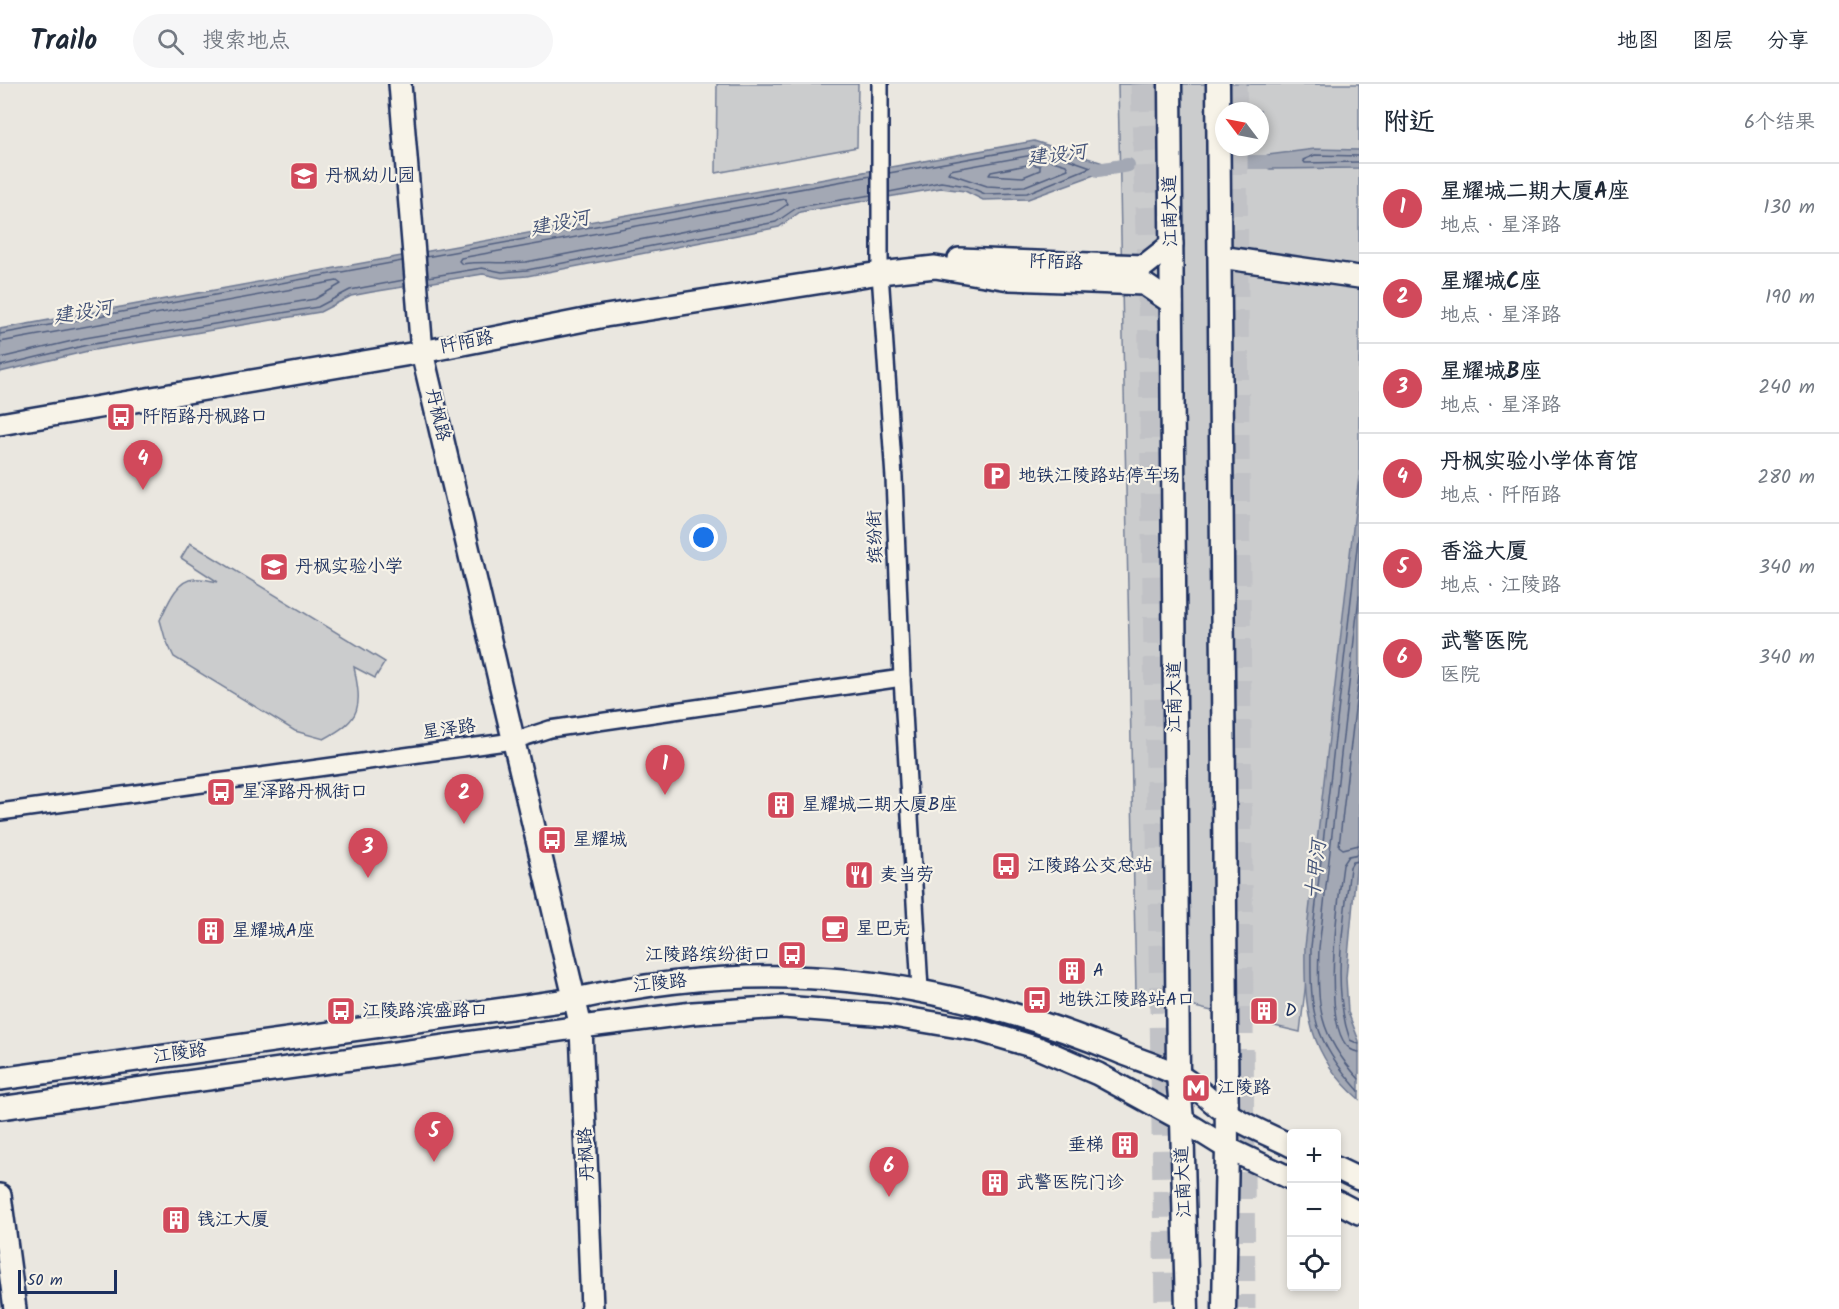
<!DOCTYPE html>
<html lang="zh">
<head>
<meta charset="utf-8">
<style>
  body { margin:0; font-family:Kalam,"LXGW WenKai TC",sans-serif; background:#f6f6f7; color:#1f2937 }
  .controls { position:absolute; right:18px; bottom:18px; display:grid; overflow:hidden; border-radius:6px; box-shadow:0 3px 9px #0003 }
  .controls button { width:54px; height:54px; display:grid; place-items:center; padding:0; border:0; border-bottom:2px solid #e0e1e3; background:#fff; color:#1f2937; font:30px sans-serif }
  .compass { position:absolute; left:1215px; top:18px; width:54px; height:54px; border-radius:50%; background:#fff; box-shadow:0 3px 9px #0003; rotate:302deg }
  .scale { position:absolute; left:18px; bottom:15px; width:99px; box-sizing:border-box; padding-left:6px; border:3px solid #1b2f5e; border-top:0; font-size:16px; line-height:21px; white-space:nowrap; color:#1b2f5e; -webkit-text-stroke:4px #f7f3e8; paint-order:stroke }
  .you { position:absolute; left:704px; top:454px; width:21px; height:21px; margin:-15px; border:4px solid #fff; border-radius:50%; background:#1a73e8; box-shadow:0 0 0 9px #1a73e833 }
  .badge { display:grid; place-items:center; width:39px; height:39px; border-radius:50%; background:#d1495b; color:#fff; font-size:20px; font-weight:700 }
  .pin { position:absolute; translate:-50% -50px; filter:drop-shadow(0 2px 3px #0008) }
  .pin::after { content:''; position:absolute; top:32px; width:21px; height:18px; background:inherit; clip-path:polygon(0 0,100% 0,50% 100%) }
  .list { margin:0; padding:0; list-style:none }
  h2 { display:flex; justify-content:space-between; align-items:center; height:78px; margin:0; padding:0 24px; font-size:26px }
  h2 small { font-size:20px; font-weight:400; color:#747a83 }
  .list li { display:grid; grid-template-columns:39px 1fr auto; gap:18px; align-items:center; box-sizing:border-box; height:90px; padding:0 24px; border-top:2px solid #e0e1e3 }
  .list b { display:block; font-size:22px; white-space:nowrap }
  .list p { margin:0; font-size:20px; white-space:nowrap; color:#747a83 }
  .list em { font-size:20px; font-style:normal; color:#747a83 }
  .icon { flex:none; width:33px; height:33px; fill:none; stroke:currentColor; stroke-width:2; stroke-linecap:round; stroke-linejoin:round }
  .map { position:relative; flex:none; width:1359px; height:1225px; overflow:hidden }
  header { display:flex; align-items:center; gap:36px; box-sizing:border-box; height:84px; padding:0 30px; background:#fff; border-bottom:2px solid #e0e1e3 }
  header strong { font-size:28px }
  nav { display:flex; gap:33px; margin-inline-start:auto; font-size:21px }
  .search { width:420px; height:54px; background:#f6f6f7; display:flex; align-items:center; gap:15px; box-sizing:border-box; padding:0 21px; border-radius:33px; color:#747a83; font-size:22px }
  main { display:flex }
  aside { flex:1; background:#fff }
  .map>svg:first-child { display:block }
</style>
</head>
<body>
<header>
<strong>Trailo</strong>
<div class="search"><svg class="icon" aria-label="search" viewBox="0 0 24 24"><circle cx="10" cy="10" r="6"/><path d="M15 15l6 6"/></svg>搜索地点</div>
<nav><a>地图</a><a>图层</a><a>分享</a></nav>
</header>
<main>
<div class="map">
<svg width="1359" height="1225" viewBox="0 0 1359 1225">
  <rect width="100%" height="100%" fill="#eae7e0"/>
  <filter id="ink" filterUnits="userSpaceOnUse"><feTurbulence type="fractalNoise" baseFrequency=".0167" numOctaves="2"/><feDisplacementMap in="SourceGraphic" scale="12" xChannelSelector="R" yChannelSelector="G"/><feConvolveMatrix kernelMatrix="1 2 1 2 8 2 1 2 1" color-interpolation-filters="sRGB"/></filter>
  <g filter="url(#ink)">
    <g fill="#cbcccd" stroke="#737e96" stroke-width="1.5" fill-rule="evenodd">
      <path d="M717,0H858L857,63L716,89Z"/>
      <path d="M1118,0H1359V453L1300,948L1136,909ZM1224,27H1260V63H1224Z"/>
      <path d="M190,459L385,578L375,594L354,583C362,623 362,635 324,655L295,647L174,573L165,554L160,536C167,522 176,496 194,495C201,494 211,497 218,498L181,474Z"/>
    </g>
    <g fill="#a3a8b4" stroke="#6d7892" stroke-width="1.5">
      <path d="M1034,57L1116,83L1028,115L983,116L965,107L941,104L800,128L779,143L527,192L502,194L483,190L372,208L351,212L320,228L88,267L0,288V245Z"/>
      <path d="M1315,65L1359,66V84L1270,85L1249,78L1268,71Z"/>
      <path d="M1359,392V753L1346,894L1348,928L1359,957V1015C1308,971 1304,926 1305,863Z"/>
    </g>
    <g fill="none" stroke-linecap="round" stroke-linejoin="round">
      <g stroke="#515f80" stroke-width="1.5">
        <path d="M1033,71L1066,81L1068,85L1025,102L1005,103L987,102L948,89L950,86Z"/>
        <path d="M1359,72L1315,71L1303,76L1305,79L1359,78"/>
        <path d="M1032,80L1040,82V86L1023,93L989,91L991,88Z"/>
        <path d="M889,89L1034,63L1091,83L1027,109L985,110L967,102L941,98L889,108"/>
        <path d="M785,115L788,120L773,130L526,178C504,180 484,177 462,180L459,177L461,174Z"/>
        <path d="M426,173L871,92"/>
        <path d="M428,193L482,184L502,188L527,186L776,138L798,123L871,111"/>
        <path d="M0,250L402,177"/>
        <path d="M0,258L337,197L341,200L315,215L85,254L0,274"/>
        <path d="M0,282L87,261L318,223L350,206L404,196"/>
        <path d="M1359,446L1311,863C1310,931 1313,955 1359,1007"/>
        <path d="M1359,512L1319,864C1317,923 1318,950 1359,995"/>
        <path d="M1359,591L1339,762L1343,765L1359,761"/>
        <path d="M1359,770L1349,772L1343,781C1339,811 1316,966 1359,968"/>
        <path d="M1359,777L1353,778L1350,783C1344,840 1331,901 1350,956L1359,960"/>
      </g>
      <g stroke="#a3a8b4" stroke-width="14">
        <path d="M1239,78H1267"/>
        <path d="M1098,86L1128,81"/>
      </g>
      <g stroke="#c1c2c6" stroke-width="27" stroke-dasharray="27 14" stroke-linecap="butt">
        <path d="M1144,0L1151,207L1168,1225"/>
        <path d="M1233,0L1234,27"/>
        <path d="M1234,63L1242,1225"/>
      </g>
      <g stroke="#1b2f5e" stroke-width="20">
        <g id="street">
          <path d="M880,0V189L894,394L902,594L920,905"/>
          <path d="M0,728L513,657L550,645L902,594"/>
        </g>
      </g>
      <g stroke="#1b2f5e" stroke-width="26">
        <g id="secondary">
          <path d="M400,0L422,268L581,943L592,1225"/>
          <path d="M1220,173L1359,193"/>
          <path d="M959,175L1144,182L1172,160"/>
          <path d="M0,340L422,268L605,232L880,189L935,183L1009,195L1144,200L1172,219"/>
          <path d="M0,995L575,915C770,872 933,892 1117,967C1136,975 1157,981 1176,990C1195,999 1209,1018 1227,1029C1246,1042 1270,1051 1292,1062"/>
          <path d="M0,1024L581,943L693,929L783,923L887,931L977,946L1038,964L1098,990L1182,1036L1227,1064L1292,1095"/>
          <path d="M1336,1084L1359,1095"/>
          <path d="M0,1111L15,1225"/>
          <path d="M1336,1117L1359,1129"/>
        </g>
      </g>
      <g stroke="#1b2f5e" stroke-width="27">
        <g id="primary">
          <path d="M1170,0L1178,991L1182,1036L1187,1225"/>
          <path d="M1218,0L1227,1064L1224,1225"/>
        </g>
      </g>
      <use href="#street" stroke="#f7f3e8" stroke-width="15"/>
      <use href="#secondary" stroke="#f7f3e8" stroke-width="21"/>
      <use href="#primary" stroke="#f7f3e8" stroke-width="22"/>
    </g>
  </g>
  <defs>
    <g id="school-square" transform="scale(1.5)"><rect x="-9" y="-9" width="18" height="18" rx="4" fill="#d1495b" stroke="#f7f3e8"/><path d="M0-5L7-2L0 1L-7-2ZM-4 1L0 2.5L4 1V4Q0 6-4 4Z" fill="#fff"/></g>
    <g id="bus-square" transform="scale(1.5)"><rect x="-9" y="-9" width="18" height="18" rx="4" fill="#d1495b" stroke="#f7f3e8"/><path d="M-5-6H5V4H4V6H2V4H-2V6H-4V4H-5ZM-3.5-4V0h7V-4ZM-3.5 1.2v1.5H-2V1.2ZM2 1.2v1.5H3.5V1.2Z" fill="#fff"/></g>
    <g id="parking-square" transform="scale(1.5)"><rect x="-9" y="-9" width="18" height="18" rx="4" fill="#d1495b" stroke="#f7f3e8"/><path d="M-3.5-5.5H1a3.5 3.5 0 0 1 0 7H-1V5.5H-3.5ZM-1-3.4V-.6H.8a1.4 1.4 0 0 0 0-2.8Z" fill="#fff"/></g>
    <g id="building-square" transform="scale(1.5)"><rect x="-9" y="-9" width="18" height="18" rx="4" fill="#d1495b" stroke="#f7f3e8"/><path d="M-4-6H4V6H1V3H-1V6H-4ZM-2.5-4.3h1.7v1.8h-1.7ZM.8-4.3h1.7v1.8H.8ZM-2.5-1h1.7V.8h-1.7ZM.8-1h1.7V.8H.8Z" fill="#fff"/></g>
    <g id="restaurant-square" transform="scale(1.5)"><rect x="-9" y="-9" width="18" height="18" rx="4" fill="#d1495b" stroke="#f7f3e8"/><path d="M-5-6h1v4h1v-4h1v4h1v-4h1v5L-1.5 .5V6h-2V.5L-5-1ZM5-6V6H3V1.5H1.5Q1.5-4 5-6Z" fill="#fff"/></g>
    <g id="cafe-square" transform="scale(1.5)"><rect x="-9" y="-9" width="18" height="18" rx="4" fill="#d1495b" stroke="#f7f3e8"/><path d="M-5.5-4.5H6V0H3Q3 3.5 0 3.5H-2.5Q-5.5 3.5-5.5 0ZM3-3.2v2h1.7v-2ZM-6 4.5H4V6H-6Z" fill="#fff"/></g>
    <g id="metro-square" transform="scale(1.5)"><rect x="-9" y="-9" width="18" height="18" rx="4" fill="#d1495b" stroke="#f7f3e8"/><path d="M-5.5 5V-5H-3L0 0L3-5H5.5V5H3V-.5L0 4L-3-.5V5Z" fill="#fff"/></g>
  </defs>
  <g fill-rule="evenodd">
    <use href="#school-square" x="304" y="92"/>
    <use href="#bus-square" x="121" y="333"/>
    <use href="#parking-square" x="997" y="392"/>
    <use href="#school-square" x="274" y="483"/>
    <use href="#bus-square" x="221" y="708"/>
    <use href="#building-square" x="781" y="721"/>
    <use href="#bus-square" x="552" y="756"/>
    <use href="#bus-square" x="1006" y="782"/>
    <use href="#restaurant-square" x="859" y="791"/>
    <use href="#cafe-square" x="835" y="845"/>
    <use href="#building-square" x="211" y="847"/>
    <use href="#bus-square" x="792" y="871"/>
    <use href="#building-square" x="1072" y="887"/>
    <use href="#bus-square" x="1037" y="916"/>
    <use href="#bus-square" x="341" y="927"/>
    <use href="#building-square" x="1264" y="927"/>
    <use href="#metro-square" x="1196" y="1004"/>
    <use href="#building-square" x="1125" y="1061"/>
    <use href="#building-square" x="995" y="1099"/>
    <use href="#building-square" x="176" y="1136"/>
  </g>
  <g text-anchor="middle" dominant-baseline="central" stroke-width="4.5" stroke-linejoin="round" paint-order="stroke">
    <g font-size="18" fill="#1b2f5e" stroke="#f7f3e8" text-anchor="start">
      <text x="325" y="92">丹枫幼儿园</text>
      <text x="142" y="333">阡陌路丹枫路口</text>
      <text x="1018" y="392">地铁江陵路站停车场</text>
      <text x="295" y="483">丹枫实验小学</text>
      <text x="242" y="708">星泽路丹枫街口</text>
      <text x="802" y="721">星耀城二期大厦B座</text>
      <text x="573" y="756">星耀城</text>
      <text x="1027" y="782">江陵路公交总站</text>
      <text x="880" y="791">麦当劳</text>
      <text x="856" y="845">星巴克</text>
      <text x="232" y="847">星耀城A座</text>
      <text x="771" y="871" text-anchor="end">江陵路缤纷街口</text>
      <text x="1093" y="887">A</text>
      <text x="1058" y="916">地铁江陵路站A口</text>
      <text x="362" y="927">江陵路滨盛路口</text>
      <text x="1285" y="927">D</text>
      <text x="1217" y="1004">江陵路</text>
      <text x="1104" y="1061" text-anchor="end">垂梯</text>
      <text x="1016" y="1099">武警医院门诊</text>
      <text x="197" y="1136">钱江大厦</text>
    </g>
    <g font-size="18" fill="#1b2f5e" stroke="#f7f3e8">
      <text transform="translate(1171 127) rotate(-91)">江南大道</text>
      <text transform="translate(1056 179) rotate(2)">阡陌路</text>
      <text transform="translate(467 259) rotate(-11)">阡陌路</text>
      <text transform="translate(437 331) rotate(77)">丹枫路</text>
      <text transform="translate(876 453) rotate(-92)">缤纷街</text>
      <text transform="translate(1175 613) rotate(-90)">江南大道</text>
      <text transform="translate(449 646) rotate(-8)">星泽路</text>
      <text transform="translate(660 900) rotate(-6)">江陵路</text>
      <text transform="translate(180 970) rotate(-8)">江陵路</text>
      <text transform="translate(587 1070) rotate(-93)">丹枫路</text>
      <text transform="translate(1184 1098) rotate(-92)">江南大道</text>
    </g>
    <g font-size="20" font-style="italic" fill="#445378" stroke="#f7f3e8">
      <text transform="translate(1057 72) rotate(-7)">建设河</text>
      <text transform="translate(560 140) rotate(-11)">建设河</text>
      <text transform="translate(83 229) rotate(-9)">建设河</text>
      <text transform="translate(1317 786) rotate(-84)">十甲河</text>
    </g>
  </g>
</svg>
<div class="controls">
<button>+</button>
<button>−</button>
<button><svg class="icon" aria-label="locate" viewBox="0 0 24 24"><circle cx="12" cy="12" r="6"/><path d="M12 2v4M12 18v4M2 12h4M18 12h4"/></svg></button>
</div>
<svg class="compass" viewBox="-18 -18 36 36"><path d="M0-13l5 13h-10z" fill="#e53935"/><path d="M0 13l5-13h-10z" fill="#747a83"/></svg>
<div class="scale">50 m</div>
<div class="you"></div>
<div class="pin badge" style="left:665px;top:711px">1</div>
<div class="pin badge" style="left:464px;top:740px">2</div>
<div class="pin badge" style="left:368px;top:794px">3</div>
<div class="pin badge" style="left:143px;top:406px">4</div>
<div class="pin badge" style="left:434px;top:1078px">5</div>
<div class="pin badge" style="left:889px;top:1113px">6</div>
</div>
<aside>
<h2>附近<small>6个结果</small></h2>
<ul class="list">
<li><span class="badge">1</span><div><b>星耀城二期大厦A座</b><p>地点 · 星泽路</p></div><em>130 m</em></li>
<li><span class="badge">2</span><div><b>星耀城C座</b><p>地点 · 星泽路</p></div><em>190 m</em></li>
<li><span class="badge">3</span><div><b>星耀城B座</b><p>地点 · 星泽路</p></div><em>240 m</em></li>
<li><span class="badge">4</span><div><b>丹枫实验小学体育馆</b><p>地点 · 阡陌路</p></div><em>280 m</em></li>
<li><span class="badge">5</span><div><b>香溢大厦</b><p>地点 · 江陵路</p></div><em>340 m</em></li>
<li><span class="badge">6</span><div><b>武警医院</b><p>医院</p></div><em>340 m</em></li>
</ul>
</aside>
</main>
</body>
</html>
